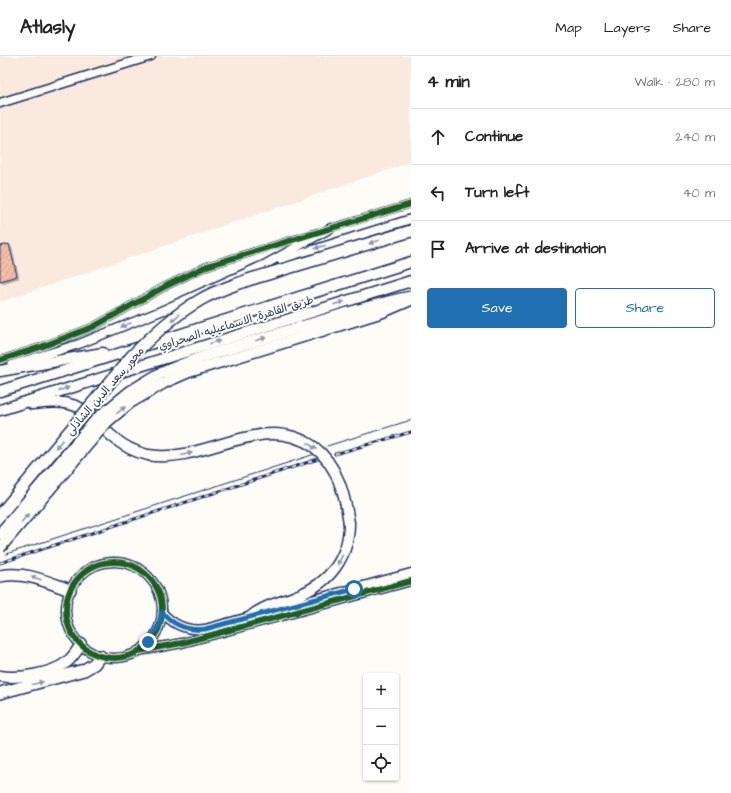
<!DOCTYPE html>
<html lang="en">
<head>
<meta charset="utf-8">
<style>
  body { margin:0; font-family:"Architects Daughter","Playpen Sans Arabic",sans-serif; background:#f2f2f2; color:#222 }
  .controls { position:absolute; right:12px; bottom:12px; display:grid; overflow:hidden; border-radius:4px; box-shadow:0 1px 3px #0004 }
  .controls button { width:36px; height:36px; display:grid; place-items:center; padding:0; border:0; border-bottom:1px solid #e0e0e0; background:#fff; color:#222; font:20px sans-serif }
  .stop { position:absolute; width:12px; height:12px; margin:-9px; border:3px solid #1f6fb2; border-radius:50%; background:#fff }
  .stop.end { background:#1f6fb2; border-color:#fff; box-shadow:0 1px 4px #0008 }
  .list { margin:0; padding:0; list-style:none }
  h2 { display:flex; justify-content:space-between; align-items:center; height:52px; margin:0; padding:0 16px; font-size:17px }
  h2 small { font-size:13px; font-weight:400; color:#767676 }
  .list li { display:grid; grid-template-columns:26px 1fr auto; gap:12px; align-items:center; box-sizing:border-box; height:56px; padding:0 16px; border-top:1px solid #e0e0e0 }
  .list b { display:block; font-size:15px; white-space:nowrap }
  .list em { font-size:13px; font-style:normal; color:#767676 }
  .actions { display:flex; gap:8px; padding:12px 16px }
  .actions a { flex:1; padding:9px 0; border:1px solid #1f6fb2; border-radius:4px; text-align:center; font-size:14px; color:#1f6fb2 }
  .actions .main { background:#1f6fb2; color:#fff }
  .icon { flex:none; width:22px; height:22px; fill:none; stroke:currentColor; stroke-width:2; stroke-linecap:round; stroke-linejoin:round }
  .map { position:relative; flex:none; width:411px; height:737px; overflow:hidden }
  header { display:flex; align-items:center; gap:24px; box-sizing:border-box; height:56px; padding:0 20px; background:#fff; border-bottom:1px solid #e0e0e0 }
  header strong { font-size:19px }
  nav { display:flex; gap:22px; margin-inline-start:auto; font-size:14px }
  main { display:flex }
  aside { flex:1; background:#fff }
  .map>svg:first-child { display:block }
</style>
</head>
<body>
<header>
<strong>Atlasly</strong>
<nav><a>Map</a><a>Layers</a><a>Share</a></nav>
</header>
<main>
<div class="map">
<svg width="411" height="737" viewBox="0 0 411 737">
  <defs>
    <pattern id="building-hatch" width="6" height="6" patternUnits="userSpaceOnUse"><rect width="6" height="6" fill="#f4bda8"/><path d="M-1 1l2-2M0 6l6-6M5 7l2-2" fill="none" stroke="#d1a393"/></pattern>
    <filter id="shadow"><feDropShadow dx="2" dy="2" stdDeviation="0" flood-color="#0004"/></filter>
  </defs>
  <rect width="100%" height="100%" fill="#fdfcf7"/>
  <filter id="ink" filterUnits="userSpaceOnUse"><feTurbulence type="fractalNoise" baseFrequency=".025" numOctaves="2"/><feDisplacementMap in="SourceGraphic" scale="8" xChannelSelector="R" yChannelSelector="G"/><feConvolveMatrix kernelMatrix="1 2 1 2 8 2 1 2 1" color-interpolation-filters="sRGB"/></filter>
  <g filter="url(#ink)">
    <path fill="#fae9df" d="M0,0H411V106L0,246Z"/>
    <path fill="url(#building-hatch)" stroke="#1b2f5e" filter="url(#shadow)" d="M9,188L17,220L0,225V190Z"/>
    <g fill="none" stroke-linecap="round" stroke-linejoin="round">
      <g stroke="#1b2f5e" stroke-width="9">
        <g id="minor">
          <path d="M328,173L411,148"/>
          <path d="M0,304L41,291L93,271L166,230L207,210L318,176"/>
        </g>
      </g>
      <g stroke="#1b2f5e" stroke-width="11">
        <g id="tertiary">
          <path d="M0,47L151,0"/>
          <path d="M281,204L411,163"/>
          <path d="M12,309L79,288L161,255L264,209L331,172"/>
          <circle cx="114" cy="554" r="48"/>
          <path d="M162,556C173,569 188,575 205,573L411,517"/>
          <path d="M138,595L182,587L411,525"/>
        </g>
      </g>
      <g stroke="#1b2f5e" stroke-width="13">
        <g id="trunk">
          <path d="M0,315L103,297"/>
          <path d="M166,326L189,316L383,256L411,244"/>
          <path d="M0,335L411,206"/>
          <path d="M32,348C44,347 57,345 69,348C91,353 97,368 113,381C123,390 135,396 148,399"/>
          <path d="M0,354L411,225"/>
          <path d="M249,562C262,550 279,547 296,540C329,528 349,502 349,467"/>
          <path d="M0,620C19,623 52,618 67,606C73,601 77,595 81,588"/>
        </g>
      </g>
      <g stroke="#1b2f5e" stroke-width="14">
        <g id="motorway">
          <path d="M158,319C201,299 246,288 291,274C331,263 370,249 411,241"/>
          <path d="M0,520C25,515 47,526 70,534"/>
          <path d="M0,637L84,614L94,608L100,600"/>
        </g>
      </g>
      <use href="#minor" stroke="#fdfcf7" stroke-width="6"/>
      <use href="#tertiary" stroke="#fdfcf7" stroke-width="8"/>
      <use href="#trunk" stroke="#fdfcf7" stroke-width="10"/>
      <use href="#motorway" stroke="#fdfcf7" stroke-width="11"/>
      <g stroke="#1b2f5e" stroke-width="1">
        <path d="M327,390L411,364"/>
        <path d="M6,498L315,398"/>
      </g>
      <g stroke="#1b2f5e" stroke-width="3">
        <g id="rail">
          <path d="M335,398L411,376"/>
          <path d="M0,507L321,402"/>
        </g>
      </g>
      <use href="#rail" stroke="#fdfcf7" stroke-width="1.5" stroke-dasharray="4.5" stroke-linecap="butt"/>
      <g stroke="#1b2f5e" stroke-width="13" stroke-linecap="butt">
        <g id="trunk-bridge">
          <path d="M148,399C204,409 262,354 314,391C337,408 345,439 349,467"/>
          <path d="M0,492L107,366L130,347L166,326"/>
        </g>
      </g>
      <g stroke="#1b2f5e" stroke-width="14" stroke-linecap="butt">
        <g id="motorway-bridge">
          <path d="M0,459L131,301C152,280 174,259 200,244C215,235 232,230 248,224L411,175"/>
          <path d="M0,478L97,363L130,336L158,319"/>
        </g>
      </g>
      <use href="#trunk-bridge" stroke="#fdfcf7" stroke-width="10"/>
      <use href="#motorway-bridge" stroke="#fdfcf7" stroke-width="11"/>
      <g stroke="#fdfcf7" stroke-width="8">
        <g id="cycleway">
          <path d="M0,304L41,291L93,271L166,230L207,210L411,148"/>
          <circle cx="114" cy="554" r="48"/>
          <path d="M138,595L182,587L411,525"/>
        </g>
      </g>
      <use href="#cycleway" stroke="#1b5e20" stroke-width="6"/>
    </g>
    <defs><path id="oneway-solid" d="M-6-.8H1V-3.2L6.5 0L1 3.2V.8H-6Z"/></defs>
    <g fill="#8c96aa">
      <use href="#oneway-solid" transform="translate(374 186) rotate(163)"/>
      <use href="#oneway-solid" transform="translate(320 191) rotate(163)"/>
      <use href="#oneway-solid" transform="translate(339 247) rotate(-17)"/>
      <use href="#oneway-solid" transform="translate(175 262) rotate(141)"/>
      <use href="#oneway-solid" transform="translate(126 269) rotate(158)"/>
      <use href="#oneway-solid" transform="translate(261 283) rotate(-17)"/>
      <use href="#oneway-solid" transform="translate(215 286) rotate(-17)"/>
      <use href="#oneway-solid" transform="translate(64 333) rotate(-18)"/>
      <use href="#oneway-solid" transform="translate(121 354) rotate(-39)"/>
      <use href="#oneway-solid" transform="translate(59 388) rotate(130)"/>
      <use href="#oneway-solid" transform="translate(312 390) rotate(34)"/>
      <use href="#oneway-solid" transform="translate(187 398) rotate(-14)"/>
      <use href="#oneway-solid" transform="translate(25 462) rotate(-50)"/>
      <use href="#oneway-solid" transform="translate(340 504) rotate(118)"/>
      <use href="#oneway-solid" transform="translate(36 522) rotate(-160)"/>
      <use href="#oneway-solid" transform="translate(38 627) rotate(-15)"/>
    </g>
  </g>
  <g fill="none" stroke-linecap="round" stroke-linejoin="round" filter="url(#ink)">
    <path stroke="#1f6fb2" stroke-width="5" d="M148,586L159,569L162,556C173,569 188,575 205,573L354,533"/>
  </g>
  <g text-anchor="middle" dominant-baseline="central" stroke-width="4" stroke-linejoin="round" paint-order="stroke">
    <g font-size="11" fill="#1b2f5e" stroke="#fdfcf7">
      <text transform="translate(236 267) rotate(-17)">طريق القاهرة, الاسماعيليه الصحراوي</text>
      <text transform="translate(105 335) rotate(-49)">محور سعد الدين الشاذلى</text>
    </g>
  </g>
</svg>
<div class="controls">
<button>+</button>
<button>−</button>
<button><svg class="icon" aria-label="locate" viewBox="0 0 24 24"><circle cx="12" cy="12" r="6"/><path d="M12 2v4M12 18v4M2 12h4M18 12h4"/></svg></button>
</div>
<div class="stop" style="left:354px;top:533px"></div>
<div class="stop end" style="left:148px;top:586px"></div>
</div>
<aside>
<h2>4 min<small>Walk · 280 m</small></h2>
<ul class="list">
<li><svg class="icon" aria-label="ahead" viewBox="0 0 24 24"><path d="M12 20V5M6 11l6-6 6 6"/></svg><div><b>Continue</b></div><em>240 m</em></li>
<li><svg class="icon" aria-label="left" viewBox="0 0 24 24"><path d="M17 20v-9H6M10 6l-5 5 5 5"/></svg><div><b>Turn left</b></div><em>40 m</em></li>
<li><svg class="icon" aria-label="arrive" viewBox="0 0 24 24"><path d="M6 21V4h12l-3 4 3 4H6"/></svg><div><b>Arrive at destination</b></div></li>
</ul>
<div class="actions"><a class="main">Save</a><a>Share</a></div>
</aside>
</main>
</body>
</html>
